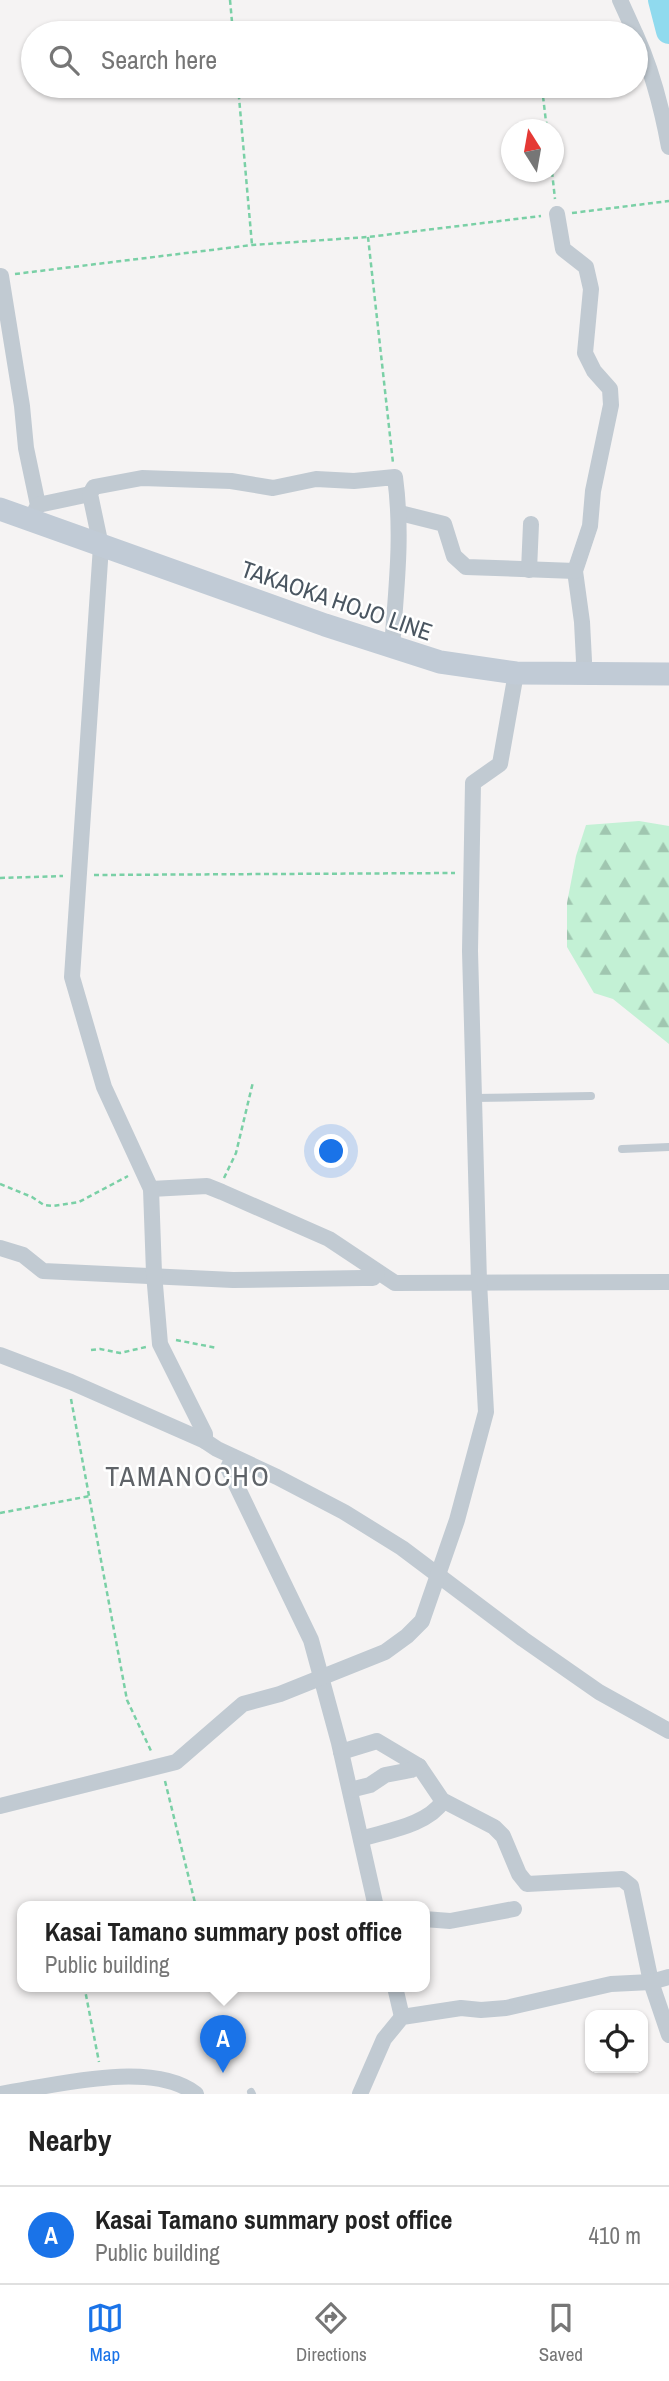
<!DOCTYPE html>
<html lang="en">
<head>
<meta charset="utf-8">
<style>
  body { margin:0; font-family:"Archivo Narrow",sans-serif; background:#f6f6f6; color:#222 }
  .controls { position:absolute; right:21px; bottom:21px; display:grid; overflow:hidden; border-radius:14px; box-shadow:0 2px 5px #0004 }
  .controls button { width:63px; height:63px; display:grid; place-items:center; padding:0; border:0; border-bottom:2px solid #e0e0e0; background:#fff; color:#222; font:35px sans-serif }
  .compass { position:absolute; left:501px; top:119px; width:63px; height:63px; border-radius:50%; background:#fff; box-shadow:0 2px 5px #0004; rotate:349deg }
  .you { position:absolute; left:332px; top:1152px; width:24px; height:24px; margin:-18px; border:5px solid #fff; border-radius:50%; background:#1a73e8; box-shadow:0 0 0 10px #1a73e833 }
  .badge { display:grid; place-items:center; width:46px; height:46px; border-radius:50%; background:#1a73e8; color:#fff; font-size:23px; font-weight:700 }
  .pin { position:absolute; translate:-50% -58px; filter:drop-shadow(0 2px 4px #0008) }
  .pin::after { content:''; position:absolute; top:37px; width:24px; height:21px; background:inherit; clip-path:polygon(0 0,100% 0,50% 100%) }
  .popup { position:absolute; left:17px; top:1901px; width:413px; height:91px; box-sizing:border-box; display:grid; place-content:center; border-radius:14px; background:#fff; filter:drop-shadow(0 2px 5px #0005); font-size:23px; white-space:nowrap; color:#767676 }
  .popup b { font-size:26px; color:#222 }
  .popup::after { content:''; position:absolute; left:50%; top:100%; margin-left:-14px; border:14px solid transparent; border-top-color:#fff }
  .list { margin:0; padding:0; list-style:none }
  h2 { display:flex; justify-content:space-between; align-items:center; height:91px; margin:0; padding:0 28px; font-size:30px }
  h2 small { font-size:23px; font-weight:400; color:#767676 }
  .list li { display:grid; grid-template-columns:46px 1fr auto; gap:21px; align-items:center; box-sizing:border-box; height:98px; padding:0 28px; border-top:2px solid #e0e0e0 }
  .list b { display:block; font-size:26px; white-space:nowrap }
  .list p { margin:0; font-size:23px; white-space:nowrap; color:#767676 }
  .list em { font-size:23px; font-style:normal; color:#767676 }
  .icon { flex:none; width:38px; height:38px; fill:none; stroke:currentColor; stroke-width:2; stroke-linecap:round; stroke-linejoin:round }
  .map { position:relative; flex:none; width:669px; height:2094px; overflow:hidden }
  .search { position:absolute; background:#fff; box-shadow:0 2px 5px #0004; left:21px; right:21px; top:21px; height:77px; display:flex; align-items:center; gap:18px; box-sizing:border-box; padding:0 24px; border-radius:38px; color:#767676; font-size:26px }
  .sheet { height:189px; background:#fff }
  nav { display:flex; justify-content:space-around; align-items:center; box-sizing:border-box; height:98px; border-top:2px solid #e0e0e0; background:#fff; font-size:19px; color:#767676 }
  nav a { display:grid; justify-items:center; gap:4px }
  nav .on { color:#1a73e8 }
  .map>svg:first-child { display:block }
</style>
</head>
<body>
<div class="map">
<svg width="669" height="2094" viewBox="0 0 669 2094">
  <defs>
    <pattern id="forest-firs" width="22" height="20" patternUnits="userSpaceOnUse" patternTransform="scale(1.75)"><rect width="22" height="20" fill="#c3f1d5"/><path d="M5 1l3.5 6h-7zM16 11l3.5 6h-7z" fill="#a0c6b0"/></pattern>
  </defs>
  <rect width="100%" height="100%" fill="#f5f3f3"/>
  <path fill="url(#forest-firs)" d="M639,821L669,826V1044L613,999L594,993L567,947V903L576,856L586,825Z"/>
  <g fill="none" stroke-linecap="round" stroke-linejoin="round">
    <path stroke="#90daee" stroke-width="26" d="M661,0L669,31"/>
    <g stroke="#7ad0a6" stroke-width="2.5" stroke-dasharray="5 3.5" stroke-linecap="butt">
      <path d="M230,0L233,33"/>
      <path d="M238,86L252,245"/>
      <path d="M542,88L547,130"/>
      <path d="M552,172L555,199"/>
      <path d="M572,213L669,201"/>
      <path d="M368,237L393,463"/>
      <path d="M15,274L252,245L368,237L541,216"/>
      <path d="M94,875L455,873"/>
      <path d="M0,878L63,876"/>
      <path d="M224,1178L236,1153L253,1082"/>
      <path d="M0,1184L32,1197L44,1205L53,1206L79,1202L128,1176"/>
      <path d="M176,1340L217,1348"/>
      <path d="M91,1350L100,1349L120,1353L146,1347"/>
      <path d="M71,1399L127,1700L152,1753"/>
      <path d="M0,1513L90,1496"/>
      <path d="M165,1781L196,1907"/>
      <path d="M88,1987L85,1990L99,2062"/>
    </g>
    <g stroke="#c1cad2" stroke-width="8">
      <path d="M474,1098L591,1096"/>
      <path d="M622,1149L669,1147"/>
      <path d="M251,2092L252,2094"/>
    </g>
    <g stroke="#c1cad2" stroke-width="16">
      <path d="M620,0L635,33"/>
      <path d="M636,35C652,70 662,109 669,147"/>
      <path d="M557,214L563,249L586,267L591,289L585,353L594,371L610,389L611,405L593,491L590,526L575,571L582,622L584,661L582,674"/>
      <path d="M1,276L22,406L26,448L38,505L30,521"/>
      <path d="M38,505L90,494"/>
      <path d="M400,513L444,524L454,556L466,567L575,571"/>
      <path d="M529,570L531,524"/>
      <path d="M151,1189L207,1186L222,1192L329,1239L395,1283L669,1282"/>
      <path d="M0,1248L23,1255L43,1271L233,1280L363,1278H373L377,1273"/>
      <path d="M0,1355L71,1382L205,1441L217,1449L277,1477L344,1512L402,1548L523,1639L599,1692L669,1731"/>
      <path d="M205,1441V1434L160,1344L154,1273L151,1189L104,1087L72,977L101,546L90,494L94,487L142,478L231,481L273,488L316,479L354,481L395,477C403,536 396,589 392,648"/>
      <path d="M233,1457L228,1468L311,1640L339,1743L376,1907"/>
      <path d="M341,1752L377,1741L419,1766L442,1800L494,1827L503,1836L519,1874L527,1884L622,1879L631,1886L651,1982L669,2035"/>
      <path d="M350,1790L370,1785L385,1775L411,1770L419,1766"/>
      <path d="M0,1806L176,1762L243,1704L280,1694L385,1652L407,1636L422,1621L457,1520L486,1412L479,1282L470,951L473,783L500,764L516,673"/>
      <path d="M361,1839C386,1831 428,1825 443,1801"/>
      <path d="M424,1919L450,1921L514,1909"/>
      <path d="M395,1987L402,2017"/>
      <path d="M0,2094C53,2086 152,2059 196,2094"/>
      <path d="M360,2094L384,2039L402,2017L461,2008L481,2010L506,2008L611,1984L651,1982L669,1977"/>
    </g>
    <path stroke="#c1cbd6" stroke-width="23" d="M0,509L325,625L440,662L516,673L669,674"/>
  </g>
  <g text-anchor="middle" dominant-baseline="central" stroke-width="5" stroke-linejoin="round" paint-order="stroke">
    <g font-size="24" fill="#4a5661" stroke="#fff">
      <text transform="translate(337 600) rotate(19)">TAKAOKA HOJO LINE</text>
    </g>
    <g font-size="28" letter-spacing="2" fill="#5f6368" stroke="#fff">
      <text x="188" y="1476">TAMANOCHO</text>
    </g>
  </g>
</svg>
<div class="controls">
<button><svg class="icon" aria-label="locate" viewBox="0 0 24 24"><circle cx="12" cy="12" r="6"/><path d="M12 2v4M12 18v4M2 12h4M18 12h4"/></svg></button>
</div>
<svg class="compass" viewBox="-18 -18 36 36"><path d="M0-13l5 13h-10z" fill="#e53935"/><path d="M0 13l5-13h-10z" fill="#767676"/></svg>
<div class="you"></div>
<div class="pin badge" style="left:223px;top:2073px">A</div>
<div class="popup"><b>Kasai Tamano summary post office</b>Public building</div>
<div class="search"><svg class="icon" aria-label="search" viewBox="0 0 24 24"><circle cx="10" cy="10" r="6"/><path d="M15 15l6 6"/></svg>Search here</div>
</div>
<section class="sheet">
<h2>Nearby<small></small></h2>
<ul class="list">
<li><span class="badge">A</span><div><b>Kasai Tamano summary post office</b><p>Public building</p></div><em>410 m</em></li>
</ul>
</section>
<nav>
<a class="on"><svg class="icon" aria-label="map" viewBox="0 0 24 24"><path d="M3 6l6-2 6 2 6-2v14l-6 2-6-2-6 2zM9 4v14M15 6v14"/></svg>Map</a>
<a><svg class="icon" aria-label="directions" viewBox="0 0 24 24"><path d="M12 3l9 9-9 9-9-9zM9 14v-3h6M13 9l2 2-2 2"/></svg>Directions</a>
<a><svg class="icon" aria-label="saved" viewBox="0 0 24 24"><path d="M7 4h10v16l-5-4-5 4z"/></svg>Saved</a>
</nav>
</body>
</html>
